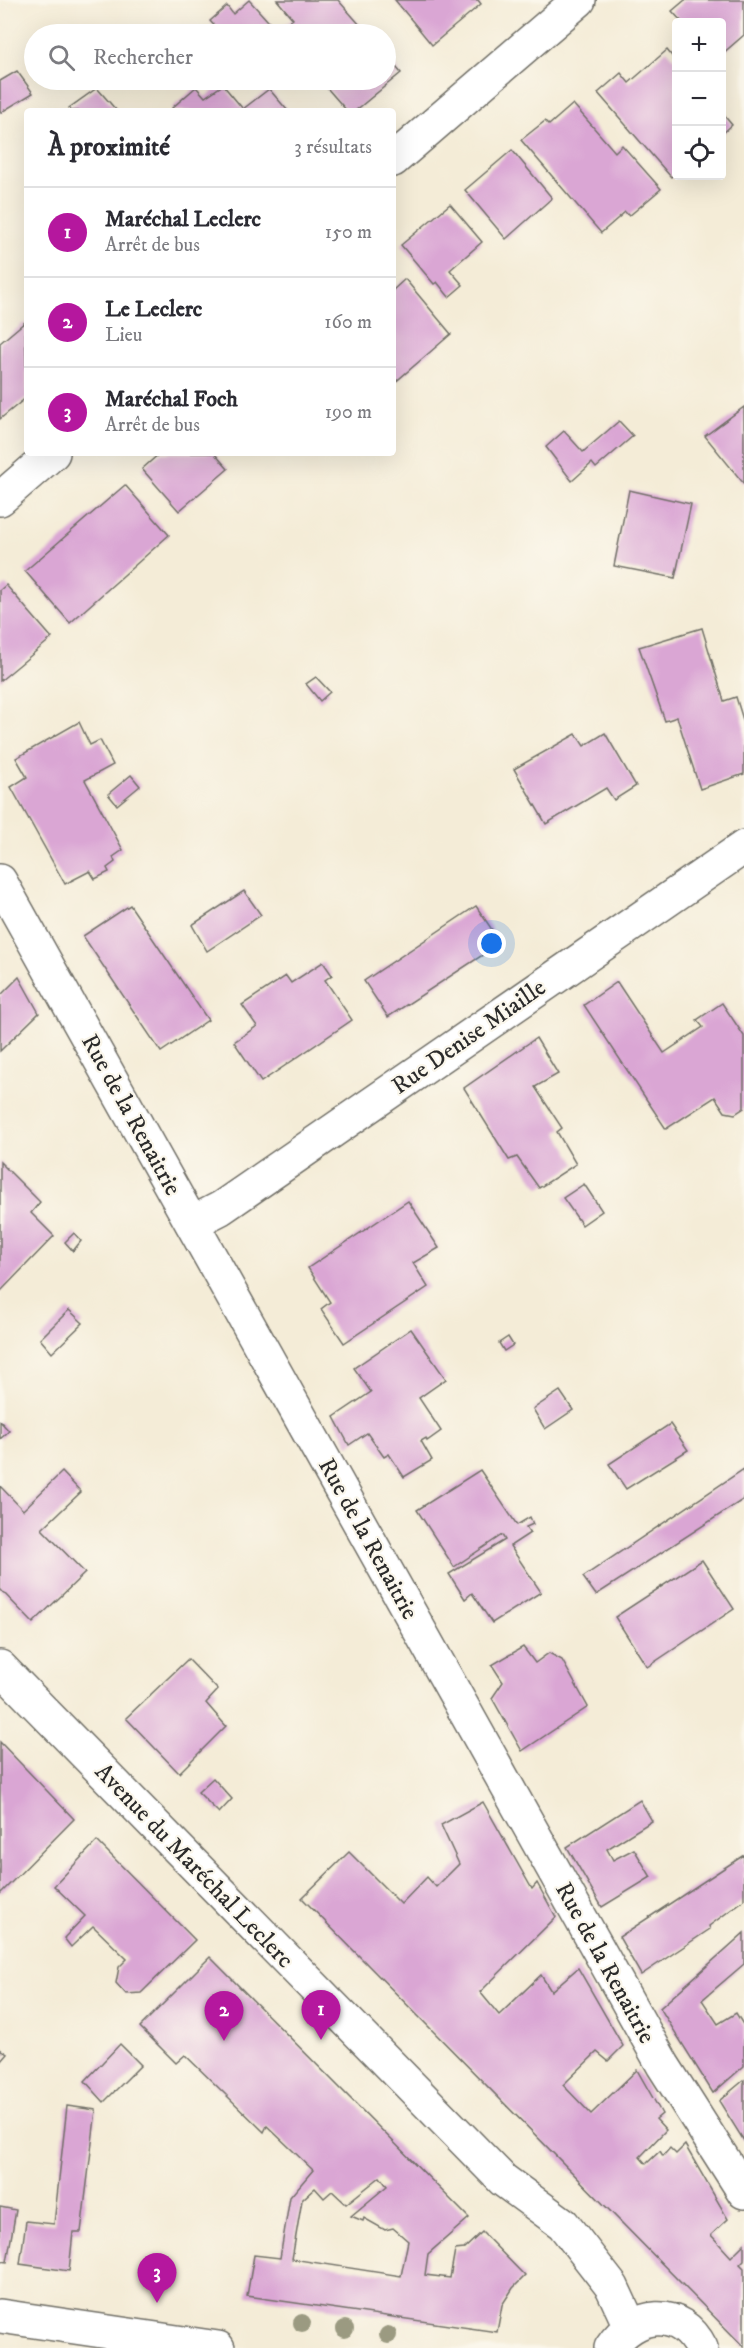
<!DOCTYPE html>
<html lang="fr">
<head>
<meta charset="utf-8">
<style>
  body { margin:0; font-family:"IM FELL DW Pica",serif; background:#f2f2f3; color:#2b2b33 }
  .controls { position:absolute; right:18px; top:18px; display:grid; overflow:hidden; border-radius:6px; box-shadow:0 6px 24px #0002 }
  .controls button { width:54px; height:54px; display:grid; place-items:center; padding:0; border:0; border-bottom:2px solid #e1e1e2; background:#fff; color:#2b2b33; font:30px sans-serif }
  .you { position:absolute; left:492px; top:944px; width:21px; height:21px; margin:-15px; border:4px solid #fff; border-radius:50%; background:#1a73e8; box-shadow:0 0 0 9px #1a73e833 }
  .badge { display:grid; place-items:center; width:39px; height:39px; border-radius:50%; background:#b5179e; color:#fff; font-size:20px; font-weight:700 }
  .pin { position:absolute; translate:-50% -50px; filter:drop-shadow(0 2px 3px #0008) }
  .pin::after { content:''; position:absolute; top:32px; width:21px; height:18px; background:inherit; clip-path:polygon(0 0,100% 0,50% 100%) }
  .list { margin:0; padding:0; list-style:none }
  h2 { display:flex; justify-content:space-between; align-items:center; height:78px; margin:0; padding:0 24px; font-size:26px }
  h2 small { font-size:20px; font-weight:400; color:#7c7c81 }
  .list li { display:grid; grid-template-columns:39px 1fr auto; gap:18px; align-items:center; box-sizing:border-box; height:90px; padding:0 24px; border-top:2px solid #e1e1e2 }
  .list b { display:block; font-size:22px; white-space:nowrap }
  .list p { margin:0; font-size:20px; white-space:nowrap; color:#7c7c81 }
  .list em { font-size:20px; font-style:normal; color:#7c7c81 }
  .icon { flex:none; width:33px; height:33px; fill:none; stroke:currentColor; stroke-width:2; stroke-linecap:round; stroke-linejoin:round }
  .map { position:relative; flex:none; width:744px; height:2348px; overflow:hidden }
  .search { position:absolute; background:#fff; box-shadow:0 6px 24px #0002; left:24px; top:24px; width:372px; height:66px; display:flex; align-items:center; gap:15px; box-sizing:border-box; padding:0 21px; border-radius:33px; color:#7c7c81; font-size:22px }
  .panel { position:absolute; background:#fff; box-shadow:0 6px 24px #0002; left:24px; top:108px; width:372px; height:348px; border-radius:6px }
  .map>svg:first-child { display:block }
</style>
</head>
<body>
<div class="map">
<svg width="744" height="2348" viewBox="0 0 744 2348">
  <rect width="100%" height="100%" fill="#fbf7ec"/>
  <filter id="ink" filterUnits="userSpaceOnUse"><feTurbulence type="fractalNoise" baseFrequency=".0167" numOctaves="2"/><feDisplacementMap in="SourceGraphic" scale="12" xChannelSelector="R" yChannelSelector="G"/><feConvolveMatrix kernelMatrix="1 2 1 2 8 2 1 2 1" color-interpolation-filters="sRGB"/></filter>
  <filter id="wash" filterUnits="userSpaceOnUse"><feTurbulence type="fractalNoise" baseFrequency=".008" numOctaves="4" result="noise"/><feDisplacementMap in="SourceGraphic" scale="24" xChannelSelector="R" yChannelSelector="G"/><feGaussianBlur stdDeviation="1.35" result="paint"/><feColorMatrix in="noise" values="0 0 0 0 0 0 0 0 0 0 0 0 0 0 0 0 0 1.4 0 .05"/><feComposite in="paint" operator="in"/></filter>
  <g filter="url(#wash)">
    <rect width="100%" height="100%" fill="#f4ecd7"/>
    <g id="blocks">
      <g fill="#daa6d4" fill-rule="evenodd">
        <path d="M249,0L277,31L293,19L277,0H338L368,34H222L210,21L227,6L233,14Z"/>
        <path d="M395,0H478L481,4L432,45Z"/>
        <path d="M685,0H744V35L722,54V22H682L672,11Z"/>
        <path d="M667,50L676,61V173L671,177L598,93L621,73L629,83Z"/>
        <path d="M386,55L401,73L355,111H347L320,80H386Z"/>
        <path d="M17,71L33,93L0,113V81Z"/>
        <path d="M223,85L243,109L269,89L288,111H175L172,108L196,87L205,97Z"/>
        <path d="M97,88L117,111H71L69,108Z"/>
        <path d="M573,104L615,152L622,145L661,189L629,216L625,212L601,233L521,140L545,121L549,125Z"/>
        <path d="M722,113L732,125L722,134Z"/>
        <path d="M512,150L552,198L506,239L465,190Z"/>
        <path d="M450,204L482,242L450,270L463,285L449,297L437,282L434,284L401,245Z"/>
        <path d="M405,279L451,334L393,384V290Z"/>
        <path d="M25,322L27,397L0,419V343Z"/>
        <path d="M744,407V484L705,436Z"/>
        <path d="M619,421L633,436L596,468L592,463L572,481L546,447L564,431L583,452Z"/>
        <path d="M160,453H214L228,469L179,511L142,469Z"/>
        <path d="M125,485L169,535L70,623L25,571Z"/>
        <path d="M629,490L691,504L675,578L614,566Z"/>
        <path d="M6,585L52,638L0,681V590Z"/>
        <path d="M702,628L724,701L736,697L744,723V774L700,789L677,717L665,721L639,647Z"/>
        <path d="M316,677L330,692L320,701L306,684Z"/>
        <path d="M79,722L90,745L100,740L113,765L85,780L123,850L113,857L115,862L107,868L109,872L95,879L90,871L65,884L11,787L27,777L16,758Z"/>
        <path d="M605,733L636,786L614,800L606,788L546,824L514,769L576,734L584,746Z"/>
        <path d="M131,775L140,786L117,805L108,794Z"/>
        <path d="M244,891L261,915L207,951L192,925Z"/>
        <path d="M130,905L208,1020L161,1052L83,936Z"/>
        <path d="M476,906L501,943L388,1017L364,981Z"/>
        <path d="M323,962L332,975L325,980L352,1020L261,1082L234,1042L257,1026L242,1005L286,976L291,983Z"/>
        <path d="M19,977L39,1013L0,1051V996Z"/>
        <path d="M617,982L664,1053L703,1027L697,1020L722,1003L744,1036V1108L735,1114L725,1112L715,1097L666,1129L584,1005Z"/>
        <path d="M536,1038L558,1074L535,1087L562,1128L557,1132L576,1164L539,1188L517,1157L509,1160L464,1088Z"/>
        <path d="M0,1162L40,1202L31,1213L54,1236L0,1292Z"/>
        <path d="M584,1184L602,1211L582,1225L563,1198Z"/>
        <path d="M408,1201L439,1248L413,1263L428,1287L344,1343L321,1309L330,1302L308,1268Z"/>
        <path d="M74,1233L81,1241L73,1251L65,1242Z"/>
        <path d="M69,1310L83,1323L52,1353L40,1339Z"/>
        <path d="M411,1329L446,1379L419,1398L441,1431L427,1441L426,1438L421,1441L432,1460L404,1477L389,1454L384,1457L367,1433L349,1445L334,1417L371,1392L354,1368Z"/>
        <path d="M508,1337L513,1345L504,1351L499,1343Z"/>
        <path d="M560,1391L573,1410L545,1429L533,1409Z"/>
        <path d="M0,1421L9,1431L0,1439Z"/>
        <path d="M670,1424L688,1450L626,1489L609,1464Z"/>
        <path d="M744,1469V1499L596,1595L583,1577Z"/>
        <path d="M480,1470L517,1525L530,1517L533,1524L526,1527L530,1533L510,1546L541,1592L492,1623L472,1593L465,1599L449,1574L505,1540L502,1535L454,1567L417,1510Z"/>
        <path d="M62,1472L81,1492L42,1529L85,1573L33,1623L0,1589V1486L23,1510Z"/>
        <path d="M702,1560L734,1609L647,1667L615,1617Z"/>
        <path d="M523,1647L535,1663L549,1653L562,1660L588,1707L522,1751L492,1698L503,1682L492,1665Z"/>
        <path d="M188,1659L218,1690L206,1703L226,1726L179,1773L126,1718Z"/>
        <path d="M0,1742L74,1819L0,1894Z"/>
        <path d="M213,1778L232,1799L219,1813L198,1792Z"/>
        <path d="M640,1800L652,1821L607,1849L613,1860L634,1849L651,1877L602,1907L567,1847Z"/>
        <path d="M483,1802L532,1889L537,1883L556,1917L480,1992L499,2015L541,1975L551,1991L578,1968L623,2046L608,2061L597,2052L563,2085L591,2114L637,2070L662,2114L656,2119L666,2130L640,2157L646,2164L660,2151L663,2156L670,2148L676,2154L685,2145L728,2219L711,2235L731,2257L744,2244V2260L740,2264L744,2268V2347L302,1898L349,1852L401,1904L427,1877L436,1887L459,1864L441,1825Z"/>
        <path d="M97,1841L195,1940L141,1993L126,1994L116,1983L119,1967L127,1959L93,1926L71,1947L64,1938L85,1916L54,1886Z"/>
        <path d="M744,1855V1900L709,1926L710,1929L641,1975L619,1937Z"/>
        <path d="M744,1933V1964L702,2000L718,2024L736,2013L744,2026V2066L713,2093L660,2008Z"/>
        <path d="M210,1957L469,2218L428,2254L425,2275L450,2278L455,2250L464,2249L482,2232L525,2276L513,2288L502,2305L497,2332L247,2296L254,2255L280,2258L290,2197L313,2170L267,2126L264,2132L185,2055L176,2063L140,2027ZM380,2177L387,2186L351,2216L363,2221L364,2218L385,2230L393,2228L408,2241L401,2276L292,2259L302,2200L315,2188L324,2198L332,2191L346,2204Z"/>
        <path d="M120,2044L141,2065L104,2102L85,2081Z"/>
        <path d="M0,2049L7,2054L0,2062Z"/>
        <path d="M744,2080V2141L719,2101Z"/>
        <path d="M67,2106L96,2110L81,2232H73L69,2271L20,2264L26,2221L54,2224Z"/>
        <path d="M0,2207L16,2210L7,2262L0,2261Z"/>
      </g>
    </g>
  </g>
  <g filter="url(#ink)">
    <use href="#blocks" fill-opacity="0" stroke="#716f67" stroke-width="1.5"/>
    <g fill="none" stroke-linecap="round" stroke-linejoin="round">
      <g stroke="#716f67" stroke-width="36">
        <g id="minor">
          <path d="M393,160L579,0"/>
          <path d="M0,499L53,453"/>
          <path d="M0,881L663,2065L744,2192"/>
          <path d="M192,1223L221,1208L744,847"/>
        </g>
      </g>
      <g stroke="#716f67" stroke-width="36">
        <path id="tertiary" d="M0,2316L218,2348"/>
      </g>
      <g stroke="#716f67" stroke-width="36">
        <g id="primary">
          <path d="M0,1667L503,2180L563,2224L612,2287L630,2326"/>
          <path d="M611,2348C634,2312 680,2306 701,2348"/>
        </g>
      </g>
      <use href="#minor" stroke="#fff" stroke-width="33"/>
      <use href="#tertiary" stroke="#fff" stroke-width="33"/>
      <use href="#primary" stroke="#fff" stroke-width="33"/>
    </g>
    <g fill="#9b9a81">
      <circle cx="302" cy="2323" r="9"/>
      <circle cx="345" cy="2329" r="9"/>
      <circle cx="388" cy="2335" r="9"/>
    </g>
  </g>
  <g text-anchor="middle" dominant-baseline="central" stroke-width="4.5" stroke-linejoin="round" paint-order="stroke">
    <g font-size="24" fill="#2b2b2b" stroke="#fbf7ec">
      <text transform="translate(469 1037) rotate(-35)">Rue Denise Miaille</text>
      <text transform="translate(131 1115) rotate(61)">Rue de la Renaitrie</text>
      <text transform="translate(368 1539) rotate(61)">Rue de la Renaitrie</text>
      <text transform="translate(194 1866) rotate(46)">Avenue du Maréchal Leclerc</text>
      <text transform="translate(605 1963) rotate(61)">Rue de la Renaitrie</text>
    </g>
  </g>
</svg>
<div class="controls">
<button>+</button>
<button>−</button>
<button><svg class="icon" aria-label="locate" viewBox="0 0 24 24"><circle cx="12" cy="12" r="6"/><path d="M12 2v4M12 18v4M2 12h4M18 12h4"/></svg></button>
</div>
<div class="you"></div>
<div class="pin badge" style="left:321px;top:2040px">1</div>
<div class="pin badge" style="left:224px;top:2041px">2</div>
<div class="pin badge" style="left:157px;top:2303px">3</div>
<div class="search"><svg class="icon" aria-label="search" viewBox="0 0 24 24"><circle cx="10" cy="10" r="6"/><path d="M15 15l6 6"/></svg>Rechercher</div>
<section class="panel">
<h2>À proximité<small>3 résultats</small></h2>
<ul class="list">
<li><span class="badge">1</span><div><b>Maréchal Leclerc</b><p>Arrêt de bus</p></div><em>150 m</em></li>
<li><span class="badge">2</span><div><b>Le Leclerc</b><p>Lieu</p></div><em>160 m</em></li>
<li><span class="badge">3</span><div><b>Maréchal Foch</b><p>Arrêt de bus</p></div><em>190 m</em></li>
</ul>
</section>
</div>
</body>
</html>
